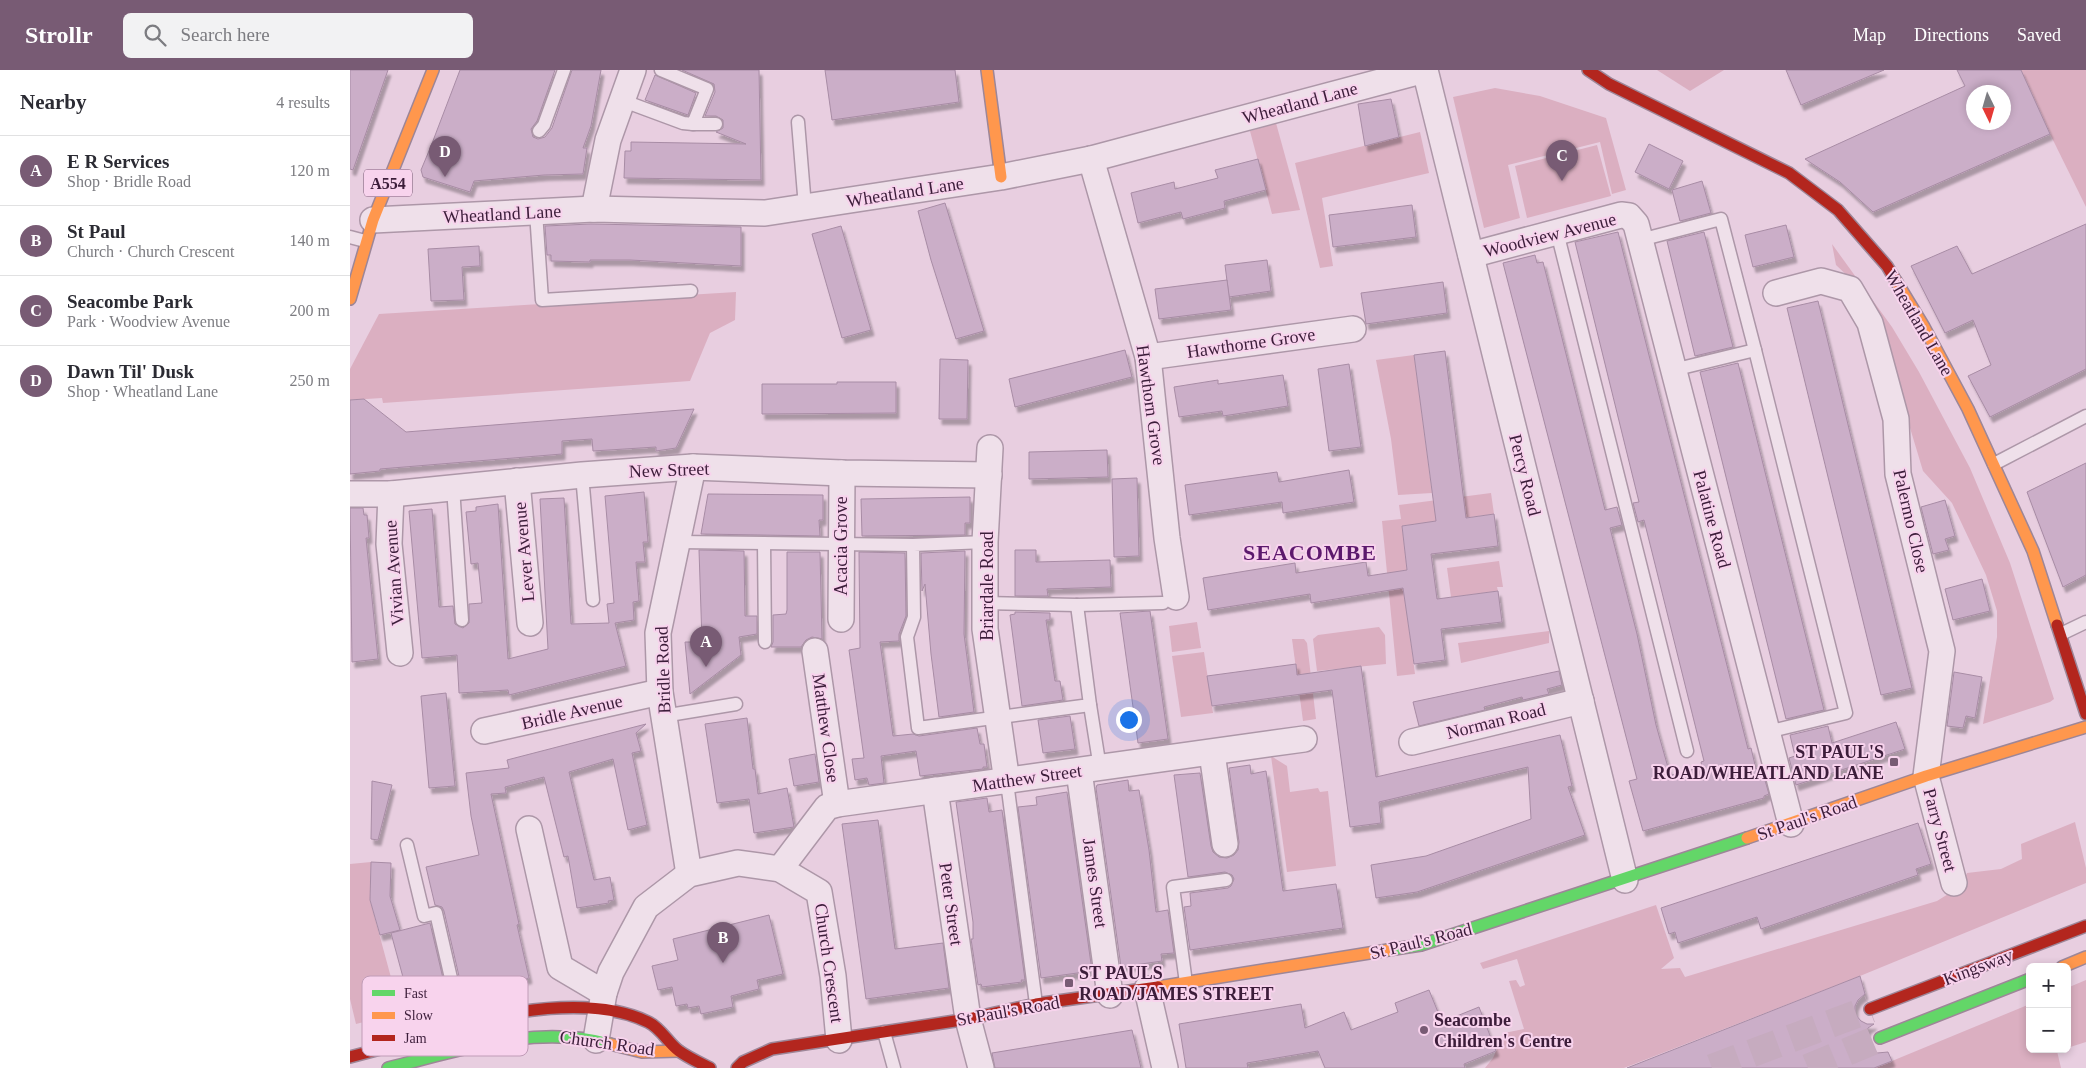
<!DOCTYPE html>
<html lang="en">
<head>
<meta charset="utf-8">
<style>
  body { margin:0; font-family:Georgia,serif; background:#f2f2f3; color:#2b2b33 }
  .controls { position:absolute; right:15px; bottom:15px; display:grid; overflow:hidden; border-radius:8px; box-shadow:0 2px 8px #0003 }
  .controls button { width:45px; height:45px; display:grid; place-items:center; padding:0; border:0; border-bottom:1px solid #e1e1e2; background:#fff; color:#2b2b33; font:25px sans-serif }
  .compass { position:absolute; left:1616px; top:15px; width:45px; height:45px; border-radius:50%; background:#fff; box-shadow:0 2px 8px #0003; rotate:175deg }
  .you { position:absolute; left:778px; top:649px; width:18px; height:18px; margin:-12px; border:4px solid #fff; border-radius:50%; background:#1a73e8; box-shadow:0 0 0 8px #1a73e833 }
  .badge { display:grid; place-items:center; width:32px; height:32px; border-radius:50%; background:#785b74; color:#fff; font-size:16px; font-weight:700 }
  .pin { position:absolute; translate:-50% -41px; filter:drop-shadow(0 1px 2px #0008) }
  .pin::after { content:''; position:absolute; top:26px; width:18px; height:15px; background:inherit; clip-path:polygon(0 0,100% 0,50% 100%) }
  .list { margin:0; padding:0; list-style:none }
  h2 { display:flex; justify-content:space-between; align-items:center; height:65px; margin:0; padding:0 20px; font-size:21px }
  h2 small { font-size:16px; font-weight:400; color:#7c7c81 }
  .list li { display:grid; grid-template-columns:32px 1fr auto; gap:15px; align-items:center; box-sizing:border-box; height:70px; padding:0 20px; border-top:1px solid #e1e1e2 }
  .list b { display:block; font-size:19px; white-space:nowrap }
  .list p { margin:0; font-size:16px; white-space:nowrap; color:#7c7c81 }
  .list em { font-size:16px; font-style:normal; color:#7c7c81 }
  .icon { flex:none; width:28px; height:28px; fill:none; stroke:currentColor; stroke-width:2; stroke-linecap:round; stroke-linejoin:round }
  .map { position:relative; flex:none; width:1736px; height:998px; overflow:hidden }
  header { display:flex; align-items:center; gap:30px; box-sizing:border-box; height:70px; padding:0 25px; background:#785b74; color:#fff }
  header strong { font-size:24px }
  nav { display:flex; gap:28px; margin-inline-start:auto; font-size:18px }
  .search { width:350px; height:45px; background:#f2f2f3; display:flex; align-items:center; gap:12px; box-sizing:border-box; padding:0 18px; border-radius:8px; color:#7c7c81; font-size:19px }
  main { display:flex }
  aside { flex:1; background:#fff }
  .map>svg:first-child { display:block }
</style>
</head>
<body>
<header>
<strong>Strollr</strong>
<div class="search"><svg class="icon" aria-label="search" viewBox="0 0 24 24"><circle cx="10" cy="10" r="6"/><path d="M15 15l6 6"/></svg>Search here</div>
<nav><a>Map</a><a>Directions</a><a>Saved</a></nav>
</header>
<main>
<aside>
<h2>Nearby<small>4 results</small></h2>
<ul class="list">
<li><span class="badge">A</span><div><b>E R Services</b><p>Shop · Bridle Road</p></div><em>120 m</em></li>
<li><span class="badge">B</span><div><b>St Paul</b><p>Church · Church Crescent</p></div><em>140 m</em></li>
<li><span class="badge">C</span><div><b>Seacombe Park</b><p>Park · Woodview Avenue</p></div><em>200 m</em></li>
<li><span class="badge">D</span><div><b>Dawn Til' Dusk</b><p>Shop · Wheatland Lane</p></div><em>250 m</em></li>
</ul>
</aside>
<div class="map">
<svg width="1736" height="998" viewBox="0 0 1736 998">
  <defs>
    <filter id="shadow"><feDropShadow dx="3" dy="5.5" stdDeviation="1" flood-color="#0004"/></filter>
  </defs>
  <rect width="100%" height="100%" fill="#e8cee0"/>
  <g fill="#dbafc1">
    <path d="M1307,0H1374L1340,21Z"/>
    <path d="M1671,0H1736V137L1700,64Z"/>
    <path d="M1145,18L1190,26L1256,48L1276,120L1262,124L1250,72L1158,95L1170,148L1134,158L1103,27Z"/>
    <path d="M926,53L950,140L922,144L900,61Z"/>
    <path d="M1070,62L1079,103L972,128L983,196L970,198L945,93Z"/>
    <path d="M1247,75L1261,126L1177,148L1165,96Z"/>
    <path d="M1482,174L1542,257L1569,302L1620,398L1660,493L1704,629L1700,632L1633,654L1647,567V541L1636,505L1602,433L1573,401L1530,258L1506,214L1486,195Z"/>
    <path d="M386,222L385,250L360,263L340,311L33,333L32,328L0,330V299L29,244Z"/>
    <path d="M1064,285L1082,423L1048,425L1041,369L1026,290Z"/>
    <path d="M1141,423L1144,444L1052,456L1057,500L1051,501L1065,604L1047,606L1032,451L1051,449L1049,435Z"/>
    <path d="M1149,491L1153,517H1147L1148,521L1101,527L1097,498Z"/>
    <path d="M847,552L851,578L822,582L819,556Z"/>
    <path d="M1029,557L1035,565L1036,594L967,601L963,569L968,565Z"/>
    <path d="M1199,561V573L1111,593L1108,573Z"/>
    <path d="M942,569H954L957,573L966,649L953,651Z"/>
    <path d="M854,582L863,643L831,647L822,586Z"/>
    <path d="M921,686L937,696L940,722L968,718L970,722L978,721L986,796L937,802Z"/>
    <path d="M1725,752L1736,798V813L1510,906L1274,998H1135L1143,988L1154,963L1174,959L1159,911L1166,910L1170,917L1175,915L1167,889L1133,899L1130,893L1306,835L1324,888L1311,899L1330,898L1335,907L1587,831L1611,816L1617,803L1651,799L1672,789L1671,774Z"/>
    <path d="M21,792L20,830L46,926L57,925L63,944L41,945L6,954L0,929V794Z"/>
    <path d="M1736,910V972L1717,978V918Z"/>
    <path d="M1680,934V979H1713L1707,981L1711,998H1525Z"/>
  </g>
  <g fill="#cbaec8" stroke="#a88ca5" fill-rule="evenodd" filter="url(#shadow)">
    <path d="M0,0H38L3,100L0,99Z"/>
    <path d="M110,0H205L187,51L181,59L183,67L188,69L195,67L202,58L222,0H251L241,56L233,78H237L233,104L194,105L124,111L120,122L73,107L71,100L81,76Z"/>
    <path d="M332,0H409L411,110L274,108L275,81H281V72L396,74L366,62L373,58V50L366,46H355L365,22L364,14Z"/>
    <path d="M475,0H605L609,32L482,50Z"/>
    <path d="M1436,0H1534L1451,35Z"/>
    <path d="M1607,0H1671L1700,64L1523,142L1490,112L1455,89L1615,16ZM1624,22H1654V52H1624Z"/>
    <path d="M305,5L346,23L338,45L295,30Z"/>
    <path d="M1041,29L1049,67L1015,76L1008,34Z"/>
    <path d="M1299,74L1333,91L1319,119L1285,102Z"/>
    <path d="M908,89L916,120L874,131L875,138L833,149L831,142L788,153L781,123L824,112L825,119L868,108L865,100Z"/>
    <path d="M1352,111L1361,143L1330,151L1322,120Z"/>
    <path d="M595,133L634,261L606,269L581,190L568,141Z"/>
    <path d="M1062,135L1066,167L983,177L979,145Z"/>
    <path d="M241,154L391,157V196L280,190H240V192L201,191V185H197L195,156Z"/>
    <path d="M1736,154V299L1640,347L1618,306L1641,295L1623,250L1595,263L1561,196L1607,176L1622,204Z"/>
    <path d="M1436,155L1444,187L1403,197L1395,165Z"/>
    <path d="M491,156L521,260L492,268L462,164Z"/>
    <path d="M1268,162L1398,679L1401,678L1406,699L1411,697L1419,724L1414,726V728L1293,761L1279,711L1287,709L1153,193L1185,185L1187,193L1193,192L1255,440L1267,437L1272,455L1260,458L1287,564L1306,655L1319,701L1320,700L1322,705L1352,697L1351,692L1354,691L1294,450L1288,452L1283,433L1289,432L1225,172Z"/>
    <path d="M1354,162L1383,277L1345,286L1317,171Z"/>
    <path d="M129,176L130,196L112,197L114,230L81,231L78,179Z"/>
    <path d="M917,190L921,221L879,227L875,195Z"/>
    <path d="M877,210L881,240L809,249L805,219Z"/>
    <path d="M1093,212L1097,243L1016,254L1011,223Z"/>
    <path d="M1468,231L1562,618L1531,625L1437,238Z"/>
    <path d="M775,280L782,307L665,337L659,309Z"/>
    <path d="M1095,281L1116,448L1144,444L1148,476L1081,484L1087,529L1148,521L1152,552L1091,559L1095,590L1064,594L1053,518L961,533L960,524L858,540L853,508L945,493L946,503L1016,492L1018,506L1057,500L1052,456L1086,451L1064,285Z"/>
    <path d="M590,289L618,290L617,349H589Z"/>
    <path d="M1388,293L1474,640L1436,649L1350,302Z"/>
    <path d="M999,294L1011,377L979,381L968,299Z"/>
    <path d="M933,305L938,336L873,346L872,341L829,347L824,317L868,310V314Z"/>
    <path d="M487,312H546V343L412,344V314H487Z"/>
    <path d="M14,329L56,362L344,339L326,378L306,381V377L243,381L242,369L212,371V384L30,399V401L0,404V330Z"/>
    <path d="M757,380L758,407L679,409V382Z"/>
    <path d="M1736,393V505L1713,517L1677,422Z"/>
    <path d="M999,400L1004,432L933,443L932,432L839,445L835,415L927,402L929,412Z"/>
    <path d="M787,408L789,486L764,487L762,409Z"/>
    <path d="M294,422L298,472H293L295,492H286L289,531L283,532L284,550L265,553L276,596L159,625L158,620L109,623L107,585L72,588L59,441L82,439L89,537L103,536L105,554L113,558L119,553V534L132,533L128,493L121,494L116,442L126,441V437L148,434L158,589L198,579L190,429L214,428L221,554L259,553L257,534L264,533L255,426Z"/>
    <path d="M358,424L473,425V450H469L470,466L351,464Z"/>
    <path d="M620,427V453H615V465L512,466L511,429Z"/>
    <path d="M1595,430L1605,466L1595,469L1599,480L1583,484L1571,437Z"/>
    <path d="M0,438H13L14,445H17L19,468H16L28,589L2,592Z"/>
    <path d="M349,480L394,481L395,546H407V564L389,567L391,585L340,624L335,572H352Z"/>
    <path d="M665,480H686V492L760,490L761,517L697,519L698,526H665Z"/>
    <path d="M615,481L614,564L624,642L589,647L581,584L575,514L572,521L571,483Z"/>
    <path d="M437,482H470L472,569L462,567L456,570L451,577H421L423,572V545L436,544L437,540Z"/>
    <path d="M509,482L555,483L556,546L549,564V571L530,572L543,666L563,664L569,666L627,658L630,674H634L637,697H633V699L570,706L566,681L531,686L534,713L519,715L517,708L505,710L502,689L514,688L499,580L510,578Z"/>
    <path d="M1632,509L1640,541L1603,550L1595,519Z"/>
    <path d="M800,541L818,669L788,673L770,543Z"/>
    <path d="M665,542L700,543V550H696L705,611H710L713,630L672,636L660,545L665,544Z"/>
    <path d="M946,594L947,605L1011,596L1026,707L1210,665L1222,716L1218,717L1235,765L1067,822L1026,828L1021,795L1076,786L1181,749L1178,697L1029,732L1031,753L1000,757L982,620L862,636L857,606Z"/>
    <path d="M1209,601L1212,615L1197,619L1199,624L1173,630L1172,627L1134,637L1135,640L1069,656L1063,632Z"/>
    <path d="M1604,602L1632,607L1625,648L1616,646L1613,658L1597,656Z"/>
    <path d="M96,623L105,716L79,718L71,626Z"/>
    <path d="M720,646L725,679L693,683L688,650Z"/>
    <path d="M397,648L403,699H405L408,724L437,718L444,757L404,763L399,729L367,733L355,654Z"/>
    <path d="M1546,652L1555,679L1446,715L1439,688L1445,686L1440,665L1478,656L1482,673Z"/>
    <path d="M296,654L286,663L291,681L282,683L297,755L278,760L263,689L219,702L244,810L260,807L264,830L258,831L259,833L227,838L218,786L214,787L194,707L155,717L156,723L141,724L169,854L167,855L179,908L140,917L141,922L114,928L94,841L92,837L85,835L76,797L129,785L121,746L116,703L159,698L157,690Z"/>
    <path d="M465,684L469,712L444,716L439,689Z"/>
    <path d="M900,695L901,704L916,701L933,821L986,814L993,858L840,880L834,837L841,836L840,823L878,818L881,816L884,809L882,805L875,802L838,807L824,705L850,703L861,776L863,782L869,787L877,788L884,785L888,780L889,772L879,698Z"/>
    <path d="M778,710L779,721L789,720L799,780L806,842L818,840L824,883L811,884L812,891L771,897L746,718L747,715Z"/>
    <path d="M22,711L42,715L28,770L21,769Z"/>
    <path d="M717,722L742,901L691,908L668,737L687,735L686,727Z"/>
    <path d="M637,728L639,742L652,740L675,910H671L672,912L632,917L631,914L628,915L621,869H623V852L606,732Z"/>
    <path d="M528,750L545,879L593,873L599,918L516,929L492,754Z"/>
    <path d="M1568,753L1581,794L1566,799L1568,805L1411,859L1407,847L1328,873L1325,862L1319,864L1311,838Z"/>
    <path d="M21,792L41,793L40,826L50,860L30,865L20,830Z"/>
    <path d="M419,845L433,904L407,910L409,919L381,926L383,937L351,944L349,936L338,938L337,934L326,936L322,917L308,920L302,896L328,890L323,869Z"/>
    <path d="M80,853L99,934L63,944L41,863Z"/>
    <path d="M1510,906L1515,924L1508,930L1505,936V944L1511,951L1517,954H1524L1518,958L1515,965V973L1520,980L1527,983L1538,982L1542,991L1524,998H1277Z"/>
    <path d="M1079,920L1092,952L1129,937L1146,981L1114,994L1115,998H975L968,981L897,993L898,998H836L829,954L951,934L955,958L994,942L1001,960L1048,942L1045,933Z"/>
    <path d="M782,960L791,998H645L642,983Z"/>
  </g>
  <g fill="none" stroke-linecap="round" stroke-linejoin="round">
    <g stroke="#c6abbf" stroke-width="28" stroke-dasharray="28 14" stroke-linecap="butt">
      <path d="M1362,998L1520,939"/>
      <path d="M1458,998L1530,968"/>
    </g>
    <g stroke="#ad97a8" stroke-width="15">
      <g id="lane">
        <path d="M271,30L333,53L343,54L357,19L311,0"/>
        <path d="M448,52L455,137"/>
        <path d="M343,54H366"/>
        <path d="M189,61L194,55L214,0"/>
        <path d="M186,142L192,230L341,221"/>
        <path d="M1207,162L1337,681"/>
        <path d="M0,167L15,171"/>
        <path d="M1290,170L1371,149L1405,280"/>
        <path d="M1323,300L1405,280L1496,643L1417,662"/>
        <path d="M1644,394L1736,346"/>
        <path d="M232,405L243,530"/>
        <path d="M103,417L112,550"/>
        <path d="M328,472L563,475"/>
        <path d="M635,472L563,475L564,547L557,567L568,658L740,635L727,535"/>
        <path d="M414,473L415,572"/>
        <path d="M635,533L727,535L813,533"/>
        <path d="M1711,564L1736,552"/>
        <path d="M740,635L750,698"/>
        <path d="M313,646L386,634"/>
        <path d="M657,712L686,934"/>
        <path d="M57,775L74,846L86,843L112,956"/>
        <path d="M836,913L823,817L876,810"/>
        <path d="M534,962L544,998"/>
      </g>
    </g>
    <g stroke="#ad97a8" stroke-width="28">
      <g id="street">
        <path d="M1075,0L1275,810"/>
        <path d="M741,89L798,287L817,468L826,527"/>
        <path d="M244,139L258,70L283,0"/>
        <path d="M23,150L244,139L415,143L651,107L741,89L1075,0"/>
        <path d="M1121,185L1271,145L1279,146L1286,154L1441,754"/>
        <path d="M1426,223L1471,211L1500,219L1520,253L1546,349L1548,404L1592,581L1576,706L1604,813"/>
        <path d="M798,287L1003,259"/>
        <path d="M640,378L635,472V559L657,712"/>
        <path d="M167,411L180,553"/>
        <path d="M0,424H41L232,405L343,397L492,403L639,405"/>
        <path d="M41,424L39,474L50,583"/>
        <path d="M491,549L492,403"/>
        <path d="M465,581L487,734"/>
        <path d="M134,661L310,622"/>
        <path d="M1062,672L1231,631"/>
        <path d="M862,683L875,774"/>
        <path d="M729,701L760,925"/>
        <path d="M585,720L618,949L631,998"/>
        <path d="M179,759L210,897L254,923"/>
        <path d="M430,799L477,737L487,734L954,669"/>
        <path d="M339,804L310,622L308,563L343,397"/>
        <path d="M797,919L815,998"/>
        <path d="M246,970L254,923L261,902L296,837L339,804L388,793L430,799L469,822L483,906L489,970"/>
      </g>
    </g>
    <g stroke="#9d8698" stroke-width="14">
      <g id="fast">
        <path d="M1038,880L1071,875L1397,768"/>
        <path d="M1530,968L1680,909"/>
        <path d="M38,998C111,980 185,954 260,974"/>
      </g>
    </g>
    <g stroke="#9d8698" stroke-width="14">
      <g id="slow">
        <path d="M637,0L651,107"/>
        <path d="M1546,211L1574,257L1618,339L1683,481L1707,555"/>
        <path d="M0,229L23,150L83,0"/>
        <path d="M1397,768L1576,706L1736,657"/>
        <path d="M1712,897L1736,887"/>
        <path d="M808,917L1038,880"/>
        <path d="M260,974L292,982L329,981"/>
      </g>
    </g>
    <g stroke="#9d8698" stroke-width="14">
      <g id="jam">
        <path d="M1238,0L1259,14L1439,103L1488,140L1537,196L1546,211"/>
        <path d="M1707,555L1736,644"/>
        <path d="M1520,939L1736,856"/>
        <path d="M0,987L169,942C209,936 261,934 298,952C311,958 318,973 329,981C339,988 350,993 360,998"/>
        <path d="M387,998L393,992L422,979L618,949L686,934L808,917"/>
      </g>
    </g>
    <use href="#lane" stroke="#efe0ea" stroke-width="12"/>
    <use href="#street" stroke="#efe0ea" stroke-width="25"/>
    <use href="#fast" stroke="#63d668" stroke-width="11"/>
    <use href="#slow" stroke="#ff974d" stroke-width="11"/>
    <use href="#jam" stroke="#b3261e" stroke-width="11"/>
  </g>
  <g fill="#785b74" stroke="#f8d3ed" stroke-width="2">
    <rect x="1539" y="687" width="10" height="10" rx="2.5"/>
    <rect x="714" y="908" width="10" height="10" rx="2.5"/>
    <circle cx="1074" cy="960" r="5"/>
  </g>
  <g text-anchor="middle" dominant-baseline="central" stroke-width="4" stroke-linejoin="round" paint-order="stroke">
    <rect fill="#f8d3ed" stroke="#745470" stroke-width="1" x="14" y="99.5" width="48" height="27" rx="4"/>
    <g font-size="16" font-weight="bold" fill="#3c1d3a">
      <text x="38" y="113">A554</text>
    </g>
    <g font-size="18" fill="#3c1d3a" stroke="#f8d3ed">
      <text transform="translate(950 33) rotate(-15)">Wheatland Lane</text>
      <text transform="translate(555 122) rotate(-9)">Wheatland Lane</text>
      <text transform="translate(152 144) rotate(-3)">Wheatland Lane</text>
      <text transform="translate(1200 165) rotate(-14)">Woodview Avenue</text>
      <text transform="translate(1569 253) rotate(60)">Wheatland Lane</text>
      <text transform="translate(901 273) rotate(-8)">Hawthorne Grove</text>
      <text transform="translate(801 335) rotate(82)">Hawthorn Grove</text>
      <text transform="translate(319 400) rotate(-2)">New Street</text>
      <text transform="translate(1175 405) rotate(76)">Percy Road</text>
      <text transform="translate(1362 449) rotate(75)">Palatine Road</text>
      <text transform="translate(1561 451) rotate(77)">Palermo Close</text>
      <text transform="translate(491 476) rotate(-90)">Acacia Grove</text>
      <text transform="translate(174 482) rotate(-95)">Lever Avenue</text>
      <text transform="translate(44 503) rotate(-94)">Vivian Avenue</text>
      <text transform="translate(637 516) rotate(-90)">Briardale Road</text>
      <text transform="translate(313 600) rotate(-92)">Bridle Road</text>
      <text transform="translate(222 642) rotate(-13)">Bridle Avenue</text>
      <text transform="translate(1146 651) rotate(-14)">Norman Road</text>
      <text transform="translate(476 658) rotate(82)">Matthew Close</text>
      <text transform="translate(677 708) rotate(-8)">Matthew Street</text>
      <text transform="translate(1457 748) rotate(-19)">St Paul's Road</text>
      <text transform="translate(1590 760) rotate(75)">Parry Street</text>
      <text transform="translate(745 813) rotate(82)">James Street</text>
      <text transform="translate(601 834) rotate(82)">Peter Street</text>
      <text transform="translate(1071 871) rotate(-14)">St Paul's Road</text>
      <text transform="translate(479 893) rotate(82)">Church Crescent</text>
      <text transform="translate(1628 897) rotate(-21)">Kingsway</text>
      <text transform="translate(658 941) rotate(-10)">St Paul's Road</text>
      <text transform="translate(257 973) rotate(8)">Church Road</text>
    </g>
    <g font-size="18" font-weight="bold" fill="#3c1d3a" stroke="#f8d3ed" text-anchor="start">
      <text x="1534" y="682" text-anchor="end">ST PAUL'S<tspan x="1534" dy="21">ROAD/WHEATLAND LANE</tspan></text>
      <text x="729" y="903">ST PAULS<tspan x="729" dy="21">ROAD/JAMES STREET</tspan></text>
      <text x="1084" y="950">Seacombe<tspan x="1084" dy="21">Children's Centre</tspan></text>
    </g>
    <g font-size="22" font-weight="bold" letter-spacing="1" fill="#5c196d" stroke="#f8d3ed">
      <text x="960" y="482">SEACOMBE</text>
    </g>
  </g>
  <rect x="12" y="906" width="166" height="80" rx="8" fill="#f8d3ed" stroke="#c09cb7" stroke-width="1"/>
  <rect x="22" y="920" width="23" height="6" fill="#63d668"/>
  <rect x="22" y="942" width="23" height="7" fill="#ff974d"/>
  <rect x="22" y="965" width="23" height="6" fill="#b3261e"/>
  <g font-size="14" fill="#3c1d3a">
    <text x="54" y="928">Fast</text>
    <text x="54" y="950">Slow</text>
    <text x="54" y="973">Jam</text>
  </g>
</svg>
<div class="controls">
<button>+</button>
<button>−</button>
</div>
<svg class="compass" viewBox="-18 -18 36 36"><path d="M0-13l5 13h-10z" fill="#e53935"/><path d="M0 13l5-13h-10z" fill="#7c7c81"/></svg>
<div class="you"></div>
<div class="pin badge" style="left:356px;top:597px">A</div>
<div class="pin badge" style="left:373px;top:893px">B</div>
<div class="pin badge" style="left:1212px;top:111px">C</div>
<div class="pin badge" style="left:95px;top:107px">D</div>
</div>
</main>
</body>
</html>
